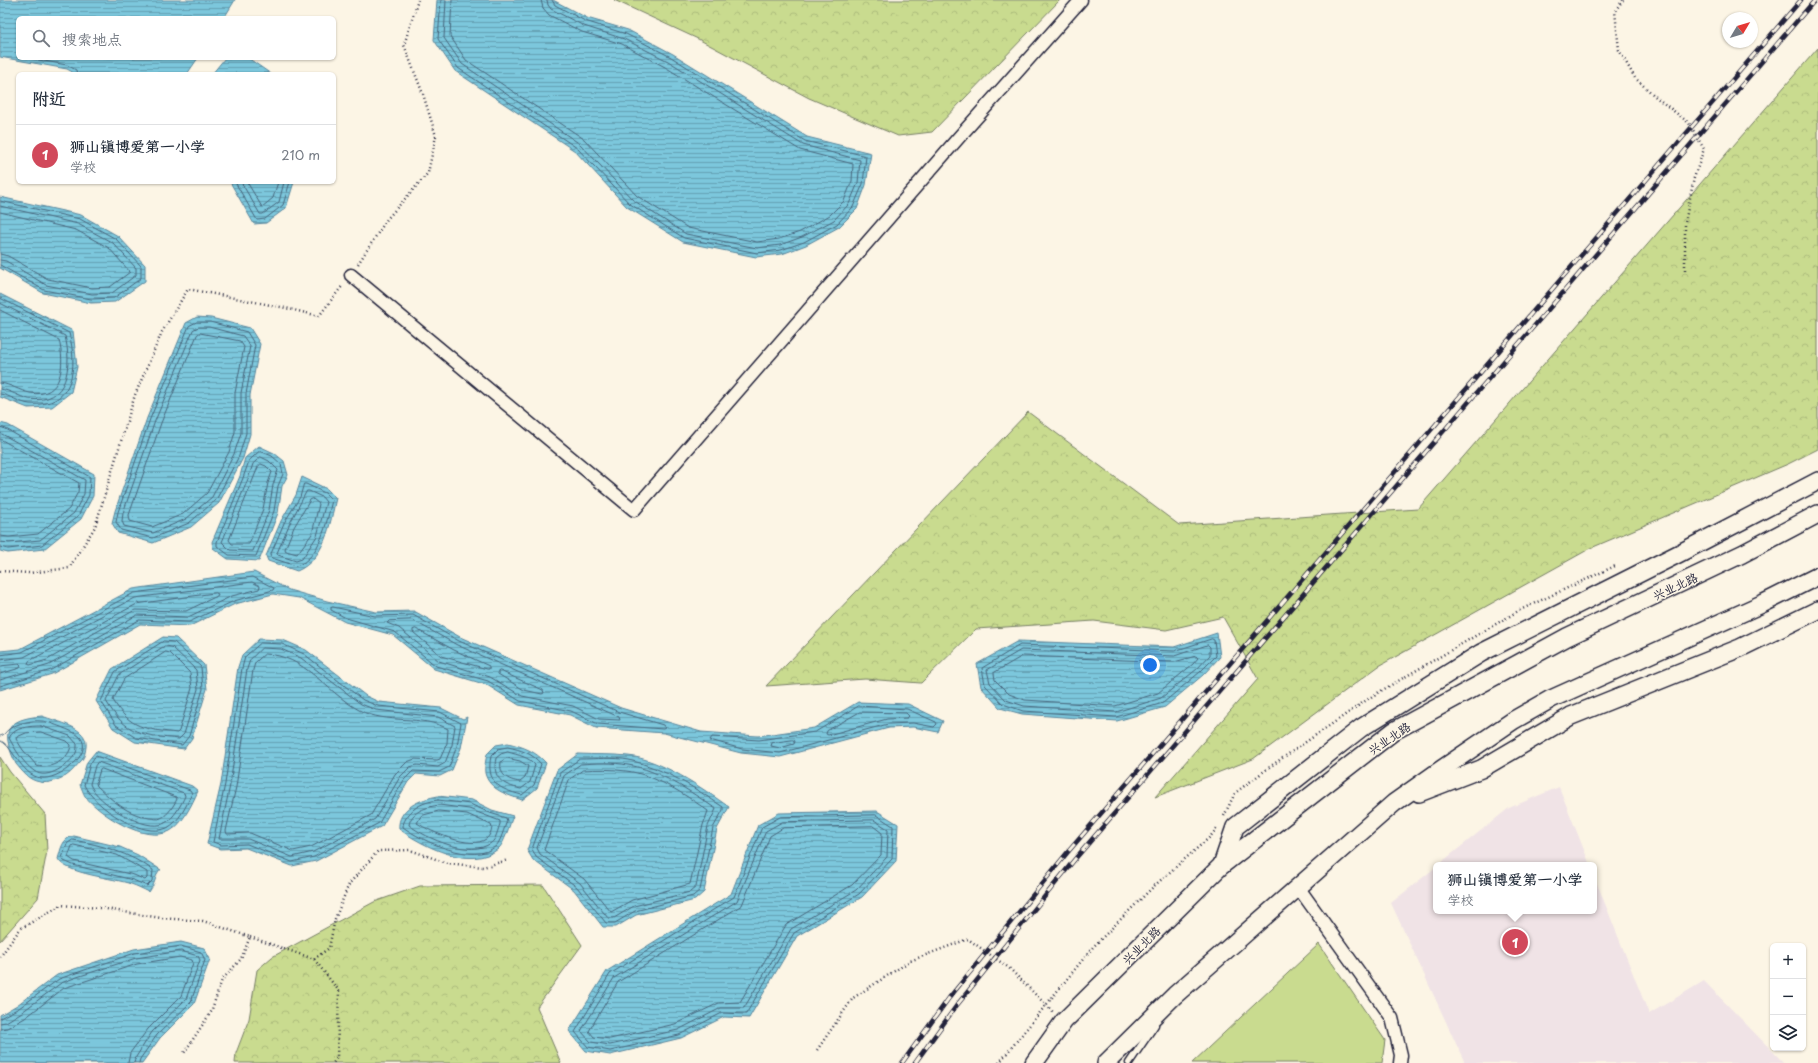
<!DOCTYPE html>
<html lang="zh">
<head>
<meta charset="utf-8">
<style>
  body { margin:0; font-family:"Playpen Sans","LXGW WenKai TC",sans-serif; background:#f2f2f3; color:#1f2937 }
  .controls { position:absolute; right:12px; bottom:12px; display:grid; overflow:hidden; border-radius:6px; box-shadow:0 1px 3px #0004 }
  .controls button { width:36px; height:36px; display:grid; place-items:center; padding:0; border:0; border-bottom:1px solid #e0e1e3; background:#fff; color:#1f2937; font:20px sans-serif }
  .compass { position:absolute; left:1722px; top:12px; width:36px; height:36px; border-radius:50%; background:#fff; box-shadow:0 1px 3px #0004; rotate:52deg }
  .you { position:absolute; left:1150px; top:665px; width:14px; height:14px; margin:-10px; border:3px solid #fff; border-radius:50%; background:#1a73e8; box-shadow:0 0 0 6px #1a73e833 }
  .badge { display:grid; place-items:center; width:26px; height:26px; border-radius:50%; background:#d1495b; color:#fff; font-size:13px; font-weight:700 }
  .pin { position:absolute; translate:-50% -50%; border:2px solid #fff; box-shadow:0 1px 4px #0006 }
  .popup { position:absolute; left:1433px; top:862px; width:164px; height:52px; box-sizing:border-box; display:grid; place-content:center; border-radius:6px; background:#fff; filter:drop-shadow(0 1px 3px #0005); font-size:13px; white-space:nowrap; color:#747a83 }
  .popup b { font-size:15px; color:#1f2937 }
  .popup::after { content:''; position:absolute; left:50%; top:100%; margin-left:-8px; border:8px solid transparent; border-top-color:#fff }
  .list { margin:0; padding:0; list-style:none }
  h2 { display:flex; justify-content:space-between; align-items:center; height:52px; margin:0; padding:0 16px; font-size:17px }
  h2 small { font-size:13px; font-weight:400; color:#747a83 }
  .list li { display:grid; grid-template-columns:26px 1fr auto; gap:12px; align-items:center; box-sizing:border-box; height:60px; padding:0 16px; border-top:1px solid #e0e1e3 }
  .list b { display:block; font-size:15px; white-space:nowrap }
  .list p { margin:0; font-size:13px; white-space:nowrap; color:#747a83 }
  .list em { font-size:13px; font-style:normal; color:#747a83 }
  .icon { flex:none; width:22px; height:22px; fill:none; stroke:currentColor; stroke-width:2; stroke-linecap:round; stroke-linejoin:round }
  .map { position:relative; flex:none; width:1818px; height:1063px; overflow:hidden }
  .search { position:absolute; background:#fff; box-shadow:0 1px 3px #0004; left:16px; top:16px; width:320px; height:44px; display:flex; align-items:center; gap:10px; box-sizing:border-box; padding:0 14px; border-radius:6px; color:#747a83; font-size:15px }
  .panel { position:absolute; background:#fff; box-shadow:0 1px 3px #0004; left:16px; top:72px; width:320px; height:112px; border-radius:6px }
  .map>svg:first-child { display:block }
</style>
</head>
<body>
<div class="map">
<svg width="1818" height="1063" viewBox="0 0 1818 1063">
  <defs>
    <pattern id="forest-crowns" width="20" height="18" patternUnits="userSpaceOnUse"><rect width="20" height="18" fill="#c9db8f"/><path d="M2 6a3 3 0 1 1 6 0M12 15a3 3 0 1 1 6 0" fill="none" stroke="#acbc7c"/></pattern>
    <pattern id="water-rules" width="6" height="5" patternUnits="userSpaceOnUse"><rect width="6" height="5" fill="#7cc7dc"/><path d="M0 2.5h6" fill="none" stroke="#65a1b4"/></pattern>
  </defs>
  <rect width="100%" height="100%" fill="#fcf5e5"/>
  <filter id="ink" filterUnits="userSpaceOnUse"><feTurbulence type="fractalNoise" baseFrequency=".025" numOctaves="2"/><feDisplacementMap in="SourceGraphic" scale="8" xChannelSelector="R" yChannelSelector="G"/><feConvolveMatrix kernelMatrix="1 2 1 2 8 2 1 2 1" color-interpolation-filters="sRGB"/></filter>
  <g filter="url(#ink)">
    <g fill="#f0e3e6">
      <path d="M1559,787L1590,865H1438L1509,808Z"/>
      <path d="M1436,867V911H1594V876L1649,1014L1704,981L1784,1063H1465L1391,903Z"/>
    </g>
    <path fill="#c9db8f" stroke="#767e65" d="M1319,944L1385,1040L1382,1063H1192Z"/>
    <g fill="url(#forest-crowns)" stroke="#767e65">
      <path d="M614,0H1060L932,132L898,136L809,98L698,39Z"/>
      <path d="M1818,48V449L1788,464L1591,548L1379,666L1253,759L1155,797L1258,679L1223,617L1166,630L1094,621L976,629L921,683L865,679L766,686L1028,412L1179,525L1418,509Z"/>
      <path d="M0,757L10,772L45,814L47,851L38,898L0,941Z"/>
      <path d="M543,885L582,945L537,1007L561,1063H235L236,1053L249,1019L257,970L272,957L374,902L420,886Z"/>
    </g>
    <g fill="url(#water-rules)" stroke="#58859c">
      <path d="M0,0H235L224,18H18V58H198L187,74H76L67,69L0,57Z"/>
      <path d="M437,0H553L587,18L628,30L673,54L807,137L871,153L866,185L857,209L839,227L806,245L782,254L756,257L683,242L627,207L575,151L455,71L434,40Z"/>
      <path d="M225,58H248L271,74H212Z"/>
      <path d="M230,182H294L286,208L266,223L254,224Z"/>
      <path d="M0,197L81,215L118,236L145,265V281L115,302L91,303L43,293L0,268Z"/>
      <path d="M0,294L73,331L77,367L71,392L52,407L28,408L0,397Z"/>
      <path d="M197,317L211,318L250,328L260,344L250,395V434L243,458L219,503L191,527L153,543L118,533L112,523L115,511L147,418L186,323Z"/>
      <path d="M0,423L8,425L94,474L93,496L81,519L44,549L8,553L0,551Z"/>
      <path d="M259,446L274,453L284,461L288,475L282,486L278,513L259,561L228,559L213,548L212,542L240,476L245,458Z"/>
      <path d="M302,477L327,489L336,498C330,524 325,559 297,571L268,561L266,556L281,521L296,495Z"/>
      <path d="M254,572L289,590L327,601L376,612L414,611L460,637L621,708L701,732L758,736L814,728L858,702L908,704L943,721L938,732L913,727L889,728L780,757L741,753L664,733L596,728L570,715L519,705L487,685L434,669L393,635L345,622L299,598L273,594L235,604L190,626L140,624L52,674L0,690V651L20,649L133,589Z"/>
      <path d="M1217,633L1220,657L1203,675L1165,707L1117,721L1022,714L1000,708L981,687L977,664L1018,641L1174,647Z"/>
      <path d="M163,637L176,638L204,665L207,689L192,738L184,749L135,742L113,728L96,701L112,669Z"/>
      <path d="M259,639L283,640L306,650L366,696L379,702L441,708L463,719L467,717L461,748L452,770L440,776L416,774L408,782L382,826L316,861L292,866L246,848L220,849L207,844L221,784L238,667L242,655Z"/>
      <path d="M42,716C57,722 89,727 86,747C85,753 85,756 81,761C76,766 72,772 66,776C57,780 49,784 40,782C28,780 23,772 16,764C0,731 6,719 42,716Z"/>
      <path d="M508,743C524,747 535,751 546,763L537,788L522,800C508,795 489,790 485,773C484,768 486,759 487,754L496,745Z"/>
      <path d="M96,751L192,786L198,791C192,804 183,824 170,831C146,844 100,815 85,796C83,793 82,788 80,785L87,762Z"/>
      <path d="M578,754C595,755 611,754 628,756C661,759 702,788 729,807L717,829L704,892L695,900L636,915L616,927H603L574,890L533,860L527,850L557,770Z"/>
      <path d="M438,796L472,800L492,810L513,816C510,823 504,845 498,849C471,871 423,846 399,829C397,808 421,799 438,796Z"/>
      <path d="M877,811L898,824L896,861L862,897L797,936L749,1018L724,1017L681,1038L610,1055L586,1051L569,1031L607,971L731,894L758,825L779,813Z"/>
      <path d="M74,836L120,847L138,855L161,870H159C154,880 156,882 149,892C143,889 137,886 131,884C115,878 65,874 58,859C61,849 62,838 74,836Z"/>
      <path d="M181,942L204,948L210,959L194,1004L160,1038L142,1063H0V1015L17,1005L57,975L134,949Z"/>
    </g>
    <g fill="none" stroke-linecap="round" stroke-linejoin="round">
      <g stroke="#46647b" stroke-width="1">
        <path d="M441,0L438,39L458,68L577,148L630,204L684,238L757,253L781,250L804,242L837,224L853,207L863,184L866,156L805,141L671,57L626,34L585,21L555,5L552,0"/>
        <path d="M446,0L444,38L462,64L580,144L633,200L686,234L757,248L780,245L802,237L834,220L849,204L858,183L860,160L803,145L668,61L624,39L584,26L551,9L548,5L547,0"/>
        <path d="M452,0L450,36L466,60L584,139L637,196L688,228L757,242L779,239L800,232L830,215L844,201L852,181L853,164L800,150L665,67L622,44L582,32L549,15L543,8L541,0"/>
        <path d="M27,58L67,65L76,70L77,74"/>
        <path d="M235,182L257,220L265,219L283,205L290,182"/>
        <path d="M241,182L260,214H263L279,202L284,182"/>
        <path d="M247,182L262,207L273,198L278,182"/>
        <path d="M0,201L80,219L116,239L141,266V278L114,298L91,299L44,290L0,265"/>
        <path d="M0,206L78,224L113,243L136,268V275L112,293L92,294L46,285L6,261L0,260"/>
        <path d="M0,212L76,230L109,248L130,272L110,287L92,288L48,279L8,256L0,254"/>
        <path d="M0,298L69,333C78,367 74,408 30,404C19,403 10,395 0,394"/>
        <path d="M0,303L65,336C72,365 69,405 29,399C19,397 10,390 0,389"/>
        <path d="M0,310L59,340C65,364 63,399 30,393C20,391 10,384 0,383"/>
        <path d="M197,322H210L247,332L255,345L246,394V433L239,456L216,500L189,523L153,538L121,530L116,522L118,512L150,419L189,326Z"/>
        <path d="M199,327H209L243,336L250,346L241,393V433L234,454L212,497L186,519L153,533L124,526L122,521L123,513L155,421L193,330Z"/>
        <path d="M200,333L240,341L244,347L235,393V432L229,452L207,493L183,514L152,527L130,521L129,515L161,423L197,335Z"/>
        <path d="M0,427L6,429L90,477L89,495L78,516L42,545L8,549L0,547"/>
        <path d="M0,433L85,480L84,494L74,513L40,540L9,543L0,542"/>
        <path d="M0,439L79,483L78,492L69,509L38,534L9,537L0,536"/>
        <path d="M260,451L272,456L281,464L283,474L278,486L274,511L256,556L229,555L217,546V542L243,478L249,461Z"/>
        <path d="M261,457L269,461L278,470L273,485L269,510L253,551L230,550L222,542L248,479L253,464Z"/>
        <path d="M261,464L266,466L272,472L268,483L263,509L249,544H232L229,540L258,467Z"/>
        <path d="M304,484H306L325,493L332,500C327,521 320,559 296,566L272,558L270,556L284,523L300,497Z"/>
        <path d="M307,491H309L322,497L326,502L317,536L302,559L296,561L278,555L277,553L289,525Z"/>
        <path d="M313,499L319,504L312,534L297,554L286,551L285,549L294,527L310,500Z"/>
        <path d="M216,593L218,594L217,596L186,611L135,610L47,660L30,665L28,664L29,661L137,604Z"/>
        <path d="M333,607L375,616L413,615L459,641L619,712L663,725L665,728L663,729L598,724L571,711L520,701L488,681L436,666L395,632L346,618L331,610V608Z"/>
        <path d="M412,620L457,645L619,717L620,720L599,719L573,706L522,696L490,677L439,661L399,628L387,623L389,621Z"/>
        <path d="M416,629L454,650L489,666V669H487L441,656L413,632V630Z"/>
        <path d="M1212,639L1214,640L1216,656L1200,672L1163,703L1116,717L1023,711L1003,704L985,685L982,668L1020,645L1174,651Z"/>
        <path d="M164,641L174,642L201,667L203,689L189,736L182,745L136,738L116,725L101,701L115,672Z"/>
        <path d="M261,643L282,644L304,654L363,700L378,706L440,712L461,723L457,746L449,767L439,772L413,771L404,780L379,823L314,857L292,862L247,844L221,845L213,842L225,784L242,668L245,657Z"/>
        <path d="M1208,645L1210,647V655L1197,669L1161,698L1116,712L1024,706L1006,700L990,683L987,670L1021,650L1174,656Z"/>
        <path d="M165,646L172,647L196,670L198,689L184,734L179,739C143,735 126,735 106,701L119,675Z"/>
        <path d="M262,648L281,649L301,658L361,704L376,710L438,717L455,726L452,745L445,763L438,767L417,765L410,767L400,777L375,819L313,852L292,857L248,839H219L230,785L247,669L250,660Z"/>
        <path d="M166,652L170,653L190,673L192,688L179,731L177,733C146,729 130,729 113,700L124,679Z"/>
        <path d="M265,654C305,655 326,692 359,710C387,725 421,714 448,729L447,743L440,759L437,760L415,759L407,762L395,774L371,815L311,847L293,851L250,833L227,834L226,831L236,787L253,670L255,663Z"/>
        <path d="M0,655L22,652L134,593L253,577L274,588L273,590L234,601L189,622L139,620L51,670L0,686"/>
        <path d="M1023,656L1174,662L1196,656L1198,658L1193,664L1158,693L1115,706L1025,700L1009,694L995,680L994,673Z"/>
        <path d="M0,660L24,657L135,598L252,582L260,586L259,589L232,596L188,617L137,615L49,665L0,680"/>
        <path d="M0,666L19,664L21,666L20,668L0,674"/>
        <path d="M500,671L543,690L544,693L542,694L524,690L498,674V672Z"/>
        <path d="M859,706L907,709L936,722L937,724L934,727L913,723L888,724L780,753L742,749L710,740L712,737L759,740L815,732Z"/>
        <path d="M860,712L906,713L909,716L907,718L887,719L828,735L826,734L827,731Z"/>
        <path d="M41,726L70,736L77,744C77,746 77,750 76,753C69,765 47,781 34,771C23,763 15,749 9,738C14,727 30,726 41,726Z"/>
        <path d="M41,732L67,741L71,745C70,759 50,770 37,766L23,750L16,739L17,737L26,733Z"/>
        <path d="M0,736C5,735 5,732 9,729C18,723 31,720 41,721C47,721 55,725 61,727C68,730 75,732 80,737C95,754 57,781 41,778C21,776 11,742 0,741"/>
        <path d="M793,740L795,741L794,744L780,748L771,746L772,743Z"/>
        <path d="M508,747C521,750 532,753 541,764L534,785L522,795C498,789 486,782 491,756L498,749Z"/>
        <path d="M508,752C518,755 529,757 535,765L530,782L521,789C502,785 492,778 496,758L501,754Z"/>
        <path d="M96,756L190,790L192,793C187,805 179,822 167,828C142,839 95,807 84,785L90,764Z"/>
        <path d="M507,758L520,761L528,766L525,778L520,782C507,780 499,775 501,762Z"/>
        <path d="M580,759C596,759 614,757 629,760C664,768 695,788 723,807V810L713,828L700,890L693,896L635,911L615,923H606L577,887L536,857L532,849L560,773Z"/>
        <path d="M98,762L184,793L185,796C181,805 174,818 165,823C146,834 96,802 90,784L95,766Z"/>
        <path d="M581,764C595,763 613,762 628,765C659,770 690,791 716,809L708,826L696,887L690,892L634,906L614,918H608L580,883L540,854L537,848L564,776Z"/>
        <path d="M102,769L176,797L177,799C174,805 168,815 161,818C158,820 153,818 149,818C127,814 113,801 97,786L96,783L100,770Z"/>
        <path d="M583,770C597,769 612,769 626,771C654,774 686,795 708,811L703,825L690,884L632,900L611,912L584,879L544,850L569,780Z"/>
        <path d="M438,800L470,804L490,813L506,818L507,821C504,828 501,841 496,846C474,866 422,841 403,827C403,823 404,822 406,818C414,806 424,802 438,800Z"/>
        <path d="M439,805L469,809L500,821V824C498,829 496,840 491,843C471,858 427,839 409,825C411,811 427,807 439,805Z"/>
        <path d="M439,811L467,814L491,825L492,828C491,831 490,836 486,839C471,850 431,832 417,823L421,816Z"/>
        <path d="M876,815L893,826L892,859L859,894L794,933L746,1014L722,1013L679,1035L610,1051L588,1047L575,1032L610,974L734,897L762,827L780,817Z"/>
        <path d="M874,820L888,829L887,857L856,890L791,929L744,1008H721L678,1030L610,1045L591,1042L581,1031L614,978L737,901L766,831L782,822Z"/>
        <path d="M873,826L882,833L881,855L852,885L786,925L740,1002L719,1003L675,1024L610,1039L594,1037L589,1031L618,982L742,905L770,836L783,828Z"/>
        <path d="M73,840C102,845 129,853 153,870L152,881L147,886L133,880L73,865L64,861L62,858L67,844Z"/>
        <path d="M74,845L117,855L147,872V878L145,880L134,875L74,861L68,857L72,846Z"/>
        <path d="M0,1018L19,1008L59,979L76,973L135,953L181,946L201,952L205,960L191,1002L157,1035L140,1059L139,1063"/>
        <path d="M0,1023L6,1022L22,1012L61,983L77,977L136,958L181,951L198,956L200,960L186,999L152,1032L136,1057L134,1063"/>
        <path d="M0,1029L7,1028L25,1018L64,988L137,964L180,957L192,960L193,963L181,996L148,1029L130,1053L128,1063"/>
      </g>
      <g stroke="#22223b" stroke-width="9">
        <path id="service" d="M1129,1063L1155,1025"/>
      </g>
      <g stroke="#22223b" stroke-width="15">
        <g id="minor">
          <path d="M351,275L634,510L960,136L1081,0"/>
          <path d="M1298,887L1392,1018L1401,1055L1400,1063"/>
        </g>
      </g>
      <g stroke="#22223b" stroke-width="20">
        <g id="secondary">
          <path d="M1419,793L1481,769L1571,716L1740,648L1818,610"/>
          <path d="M1222,865L1235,827L1361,728L1481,653L1678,554L1818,481"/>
          <path d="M1034,1063L1064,1021L1222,865L1394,731L1567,637L1742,554L1818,514"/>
          <path d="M1106,1063L1175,995L1394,803L1442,769L1514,720L1551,699L1764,603L1818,576"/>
        </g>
      </g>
      <g stroke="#22223b" stroke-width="2.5" stroke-dasharray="1 3" stroke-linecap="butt">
        <path d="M1623,0L1615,11L1619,50L1635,78L1657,98L1689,123L1704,149L1694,178L1685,223V270"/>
        <path d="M358,264L387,219L428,173L436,136L423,94L404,45L418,0"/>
        <path d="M0,571L29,573L69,568L95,527L135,395L162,332L188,289L281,307L319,316L343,285"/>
        <path d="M1224,816L1235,793L1271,766L1374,695L1520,610L1615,566"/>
        <path d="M250,937L314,959L339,991L337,1058L333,1063"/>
        <path d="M0,957L20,929L61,905L100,908L161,918L203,921L250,937L241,959L222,980L211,1012L184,1053"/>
        <path d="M314,959L329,948L335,919L349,884L378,851L410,850L447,863L483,867L508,860"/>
        <path d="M817,1050L853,998L910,961L968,939L1009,968L1053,1012"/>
        <path d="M999,1063L1093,947L1154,886L1210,837L1218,827"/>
      </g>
      <use href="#service" stroke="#fcf5e5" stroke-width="6"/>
      <use href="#minor" stroke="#fcf5e5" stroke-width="12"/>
      <use href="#secondary" stroke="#fcf5e5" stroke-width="17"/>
      <g stroke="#22223b" stroke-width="4.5">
        <g id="rail">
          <path d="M902,1063L949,998L1067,853L1801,0"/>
          <path d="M915,1063L957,1005L1075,859L1815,0"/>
        </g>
      </g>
      <use href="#rail" stroke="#fcf5e5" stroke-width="3" stroke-dasharray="9" stroke-linecap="butt"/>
    </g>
  </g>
  <g text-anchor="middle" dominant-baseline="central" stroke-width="3" stroke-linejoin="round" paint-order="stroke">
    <g font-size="12" fill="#22223b" stroke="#fcf5e5">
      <text transform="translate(1675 586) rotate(-25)">兴业北路</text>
      <text transform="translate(1389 738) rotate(-34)">兴业北路</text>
      <text transform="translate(1141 945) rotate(-45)">兴业北路</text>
    </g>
  </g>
</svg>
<div class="controls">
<button>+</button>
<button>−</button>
<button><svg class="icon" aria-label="layers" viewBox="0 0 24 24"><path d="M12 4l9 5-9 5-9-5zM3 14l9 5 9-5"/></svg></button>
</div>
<svg class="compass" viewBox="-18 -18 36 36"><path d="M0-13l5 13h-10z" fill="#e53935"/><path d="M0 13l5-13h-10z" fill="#747a83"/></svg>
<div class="you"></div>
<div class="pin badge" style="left:1515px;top:942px">1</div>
<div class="popup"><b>狮山镇博爱第一小学</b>学校</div>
<div class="search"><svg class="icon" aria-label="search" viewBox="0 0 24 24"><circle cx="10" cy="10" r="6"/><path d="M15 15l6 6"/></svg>搜索地点</div>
<section class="panel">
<h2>附近<small></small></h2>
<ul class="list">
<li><span class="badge">1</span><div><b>狮山镇博爱第一小学</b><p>学校</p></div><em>210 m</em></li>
</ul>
</section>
</div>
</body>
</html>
